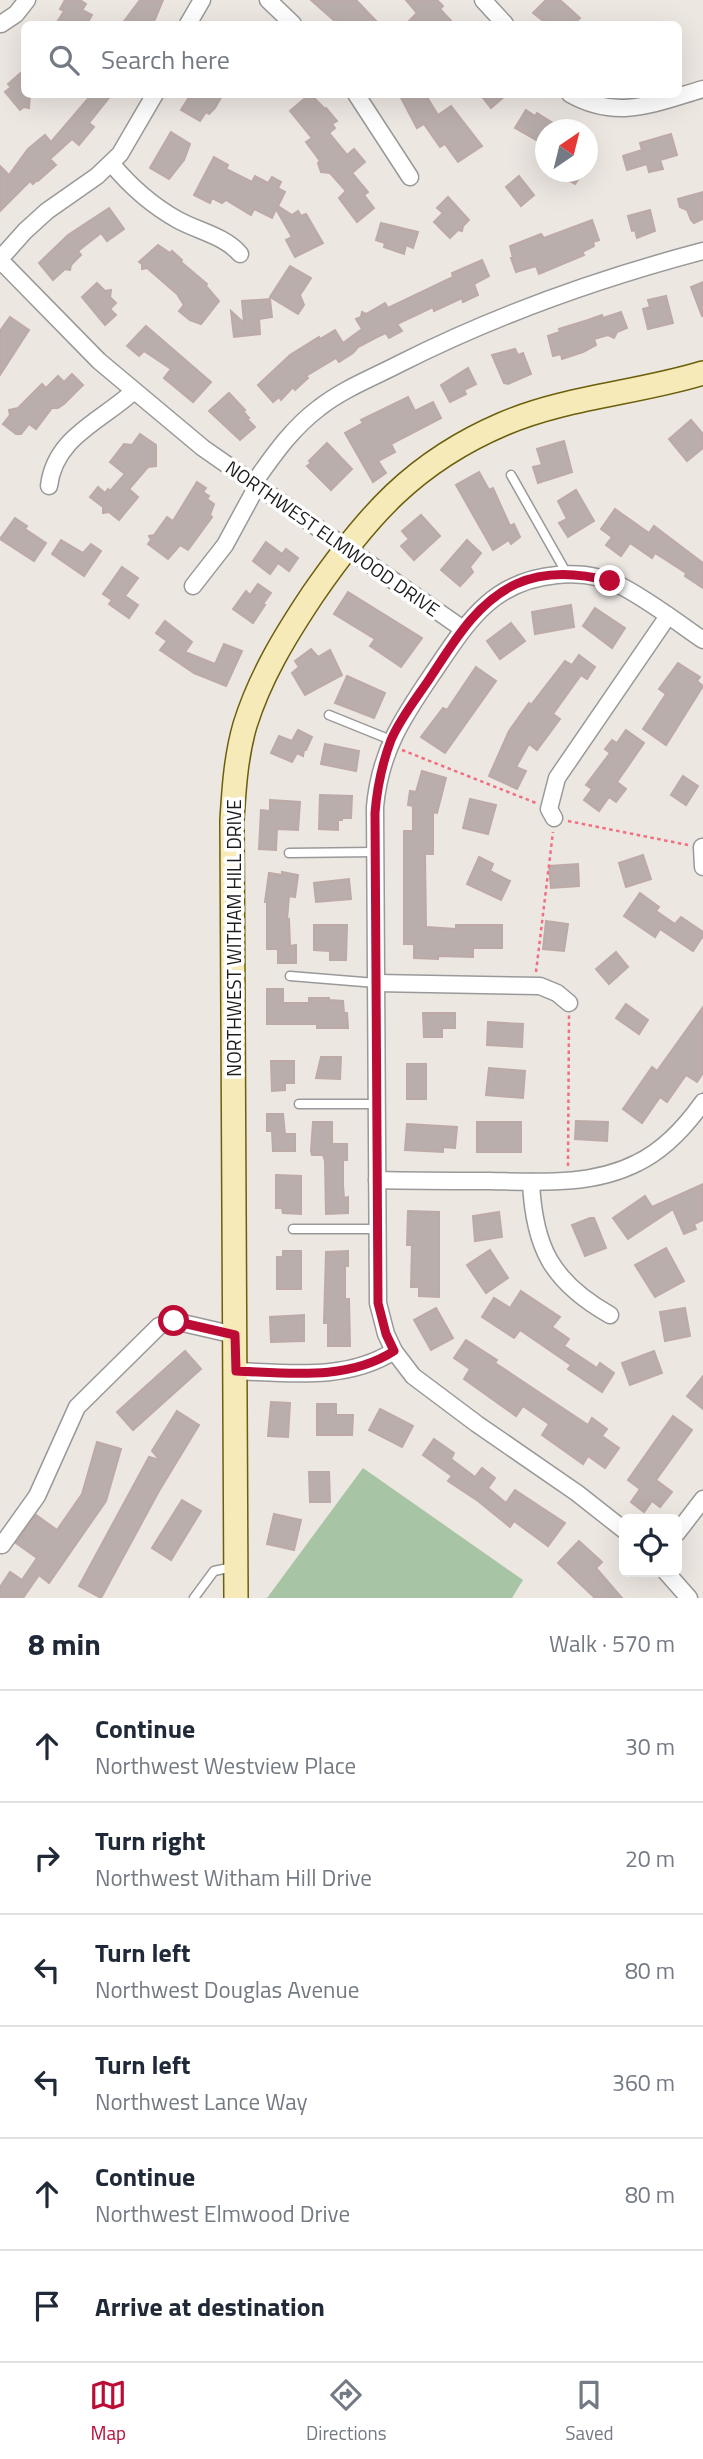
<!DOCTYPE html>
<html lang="en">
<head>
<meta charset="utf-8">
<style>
  body { margin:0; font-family:"Titillium Web",sans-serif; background:#f6f6f7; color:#1f2937 }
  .controls { position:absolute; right:21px; bottom:21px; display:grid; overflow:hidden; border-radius:10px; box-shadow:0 7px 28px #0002 }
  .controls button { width:63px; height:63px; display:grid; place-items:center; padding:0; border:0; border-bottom:2px solid #e0e1e3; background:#fff; color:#1f2937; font:35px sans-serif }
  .compass { position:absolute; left:535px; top:119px; width:63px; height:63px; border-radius:50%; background:#fff; box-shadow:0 7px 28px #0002; rotate:35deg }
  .stop { position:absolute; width:21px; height:21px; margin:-16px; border:5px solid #bc0c36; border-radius:50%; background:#fff }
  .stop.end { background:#bc0c36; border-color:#fff; box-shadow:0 2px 7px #0008 }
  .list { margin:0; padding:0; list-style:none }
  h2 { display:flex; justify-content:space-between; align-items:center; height:91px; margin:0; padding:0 28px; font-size:30px }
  h2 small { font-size:23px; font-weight:400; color:#747a83 }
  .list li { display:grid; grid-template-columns:46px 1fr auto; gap:21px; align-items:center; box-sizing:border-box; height:112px; padding:0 28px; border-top:2px solid #e0e1e3 }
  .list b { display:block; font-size:26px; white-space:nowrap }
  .list p { margin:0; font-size:23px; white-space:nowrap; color:#747a83 }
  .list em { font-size:23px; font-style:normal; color:#747a83 }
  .icon { flex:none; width:38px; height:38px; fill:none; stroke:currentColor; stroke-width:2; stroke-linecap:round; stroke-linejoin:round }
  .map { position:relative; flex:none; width:703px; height:1598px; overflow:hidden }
  .search { position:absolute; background:#fff; box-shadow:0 7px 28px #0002; left:21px; right:21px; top:21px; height:77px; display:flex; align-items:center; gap:18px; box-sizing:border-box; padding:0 24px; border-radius:10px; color:#747a83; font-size:26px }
  .sheet { height:763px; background:#fff }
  nav { display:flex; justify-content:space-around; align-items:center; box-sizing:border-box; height:98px; border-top:2px solid #e0e1e3; background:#fff; font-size:19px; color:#747a83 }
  nav a { display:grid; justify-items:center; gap:4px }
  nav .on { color:#bc0c36 }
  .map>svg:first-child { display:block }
</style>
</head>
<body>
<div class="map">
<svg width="703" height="1598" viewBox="0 0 703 1598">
  <rect width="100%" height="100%" fill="#ede7e2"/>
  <path fill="#a7c4a5" d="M363,1468L523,1580L512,1598H267Z"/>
  <g fill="#b9aeac" stroke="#bdaaa6" stroke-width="2">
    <path d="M65,0H80L86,4L82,10L92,15L87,24H56L64,11L60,9Z"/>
    <path d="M140,0H163L153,24H122Z"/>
    <path d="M311,0H356L379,24H338Z"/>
    <path d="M406,0H437L443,6L440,9L454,24H406L417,13Z"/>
    <path d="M546,0H560L580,18L574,24H547L533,13Z"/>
    <path d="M24,70V94H30L29,108L24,107L20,110L5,92L11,87L8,84Z"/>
    <path d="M92,94H112L89,123L94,127L79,145L72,139L50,159L56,165L38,181L37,180L33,184L30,181L0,211V166L9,175L28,149L45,135L51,142Z"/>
    <path d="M191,94H223L215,108L209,114L206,112L200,121L181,110Z"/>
    <path d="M310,94L325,109L326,108L337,121L332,124L335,128L329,133L347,155L354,149L365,162L352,173L368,192L364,195L374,208L357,222L339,198L346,191L330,173L321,172L318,163L320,161L306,142L312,138L290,111Z"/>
    <path d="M399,94H425L438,115L451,106L482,146L458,162L445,144L440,147L424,124L417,128Z"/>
    <path d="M480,94H507L491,108Z"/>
    <path d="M526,110L535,116L537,113L564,130H545V145L515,128Z"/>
    <path d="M171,132L190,144L184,160L169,179L150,168Z"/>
    <path d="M671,134L677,155L660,160L663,169L649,172L647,164L627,170L623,156L642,150L640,143Z"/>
    <path d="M214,157L228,165L226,169L252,182L255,176L268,183L272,177L281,182L278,188L285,192L278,206L292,215L298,211L301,216L306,214L323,243L295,257L286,240L292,237L276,209L272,218L254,209L251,215L226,200L222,203L212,198L210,203L194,195Z"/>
    <path d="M554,172H583L575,184Z"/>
    <path d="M519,176L534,195L521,206L506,187Z"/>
    <path d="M703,192V219L694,223L691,220L687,210L680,207L678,199Z"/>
    <path d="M448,197L469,220L463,226L462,231L458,230L450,238L434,222L443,213L437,208Z"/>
    <path d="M109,208L124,229L107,241L101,233L78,251L81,255L71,265L70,270L65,269L53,280L39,263L68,235Z"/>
    <path d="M650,210L655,231L637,238L635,230L632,231L628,216Z"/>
    <path d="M592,220L599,240L593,242L594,246L582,252L584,255L539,274L536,266L516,272L511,258H513L510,246L541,234L544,238Z"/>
    <path d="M381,223L418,232L413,248L406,245L404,254L384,247L385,243L376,240Z"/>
    <path d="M158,245L170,253L172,251L182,260L181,262L207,284L206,286L219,301L201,324L190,320L179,311L184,305L177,294L147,268L142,269V264L139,262Z"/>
    <path d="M482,260L489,276L474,284L478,295L463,302L462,298L434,311L433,307L397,324L402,331L389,338L386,333L379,336L358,347L353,353L339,362L336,358L306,376L308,378L295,390L293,387L281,400L279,397L273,402L258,385L290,355L319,337L320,339L335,330L343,343L362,329L356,319L361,317L362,312L366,314L385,303L388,308L453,277L452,273Z"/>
    <path d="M290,266L311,278L300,295L304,305L298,314L270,297Z"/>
    <path d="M703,282V316H702L691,287Z"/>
    <path d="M97,283L105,291L111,290L110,297L116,303L110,309L116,315L105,325L82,297Z"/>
    <path d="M666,296L673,323L648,329L643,309L650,307L648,300Z"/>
    <path d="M270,299L272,317L259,319L260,334L234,337L231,311L244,323L242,301Z"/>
    <path d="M621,312L627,328L617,332L614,338L608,335L594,339L596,345L583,352L562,359L561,354L553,356L548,336L560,332L559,329L588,320L602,315L603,318Z"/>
    <path d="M10,317L29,330L0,375V331Z"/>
    <path d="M146,326L211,382L193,402L164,378L171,369L144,351L139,356L127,346Z"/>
    <path d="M515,349L518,355L523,353L531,374L508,384L504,383L492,355Z"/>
    <path d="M468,368L476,384L464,390L466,394L450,402L441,385Z"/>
    <path d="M72,374L83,385L64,404L58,408H52L36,429L29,424L21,434H16L3,424L10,415L9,410L18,408L42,384L46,388L58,376L64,382Z"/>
    <path d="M229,393L245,410L243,411L249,418L247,419L255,427L240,440L209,411Z"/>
    <path d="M408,397L415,411L433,402L441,418L391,444L395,452L378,461L386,473L373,482L345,433L363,423L361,420Z"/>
    <path d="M691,420L703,434V448L687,461L669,439Z"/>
    <path d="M140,434L156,445V466L148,467L129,489L138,497L119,520L109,512L103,513V507L90,497L98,487L105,493L108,489L110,491L125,474L110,462L124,444L132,445Z"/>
    <path d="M564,441L572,472L538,483L533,467L542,465L537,449Z"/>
    <path d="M327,443L352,469L331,490L307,466L311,463L309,461Z"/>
    <path d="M479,472L489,490L493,488L510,526L514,524L520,537L511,544L509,540L493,550L456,485Z"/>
    <path d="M197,482L206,488L203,492L209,496L207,499L214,504L210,515L212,517L188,550L180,545L168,559L148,544L151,540L149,536L154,535L167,517L173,521Z"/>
    <path d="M576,490L594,521L568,537L559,523L567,519L558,501Z"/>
    <path d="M615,509L649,533L654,526L703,563V588L685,576L686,573L655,553L652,558L630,543L621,556L606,545L612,537L601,529Z"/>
    <path d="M421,515L440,536L414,560L401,546L409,539L402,531Z"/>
    <path d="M15,518L27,526L25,529L46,543L34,561L0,539Z"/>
    <path d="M61,540L83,553L91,544L101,551L84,576L52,554Z"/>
    <path d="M467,540L481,553L470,567L473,572L460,586L441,570Z"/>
    <path d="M266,542L282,554L286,549L298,558L289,571L278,563L270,574L253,561Z"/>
    <path d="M122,567L138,578L125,596L138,605L129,618L109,604L112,600L103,594Z"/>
    <path d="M258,584L271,593L263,604L265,605L253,623L233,609L246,591L250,595Z"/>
    <path d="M348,592L422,638L401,667L370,646L375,639L334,614Z"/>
    <path d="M571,605L574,627L535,634L532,612Z"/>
    <path d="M595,608L625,628L612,648L583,626Z"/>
    <path d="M165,621L192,642L185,652L215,664L224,644L242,651L226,686L194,673L160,650L167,641L156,633Z"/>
    <path d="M511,623L525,641L500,659L487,641Z"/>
    <path d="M311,649L318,657L330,650L342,675L305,695L292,673L299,667L295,661Z"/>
    <path d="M579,655L595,667L587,679L581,675L553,714L560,719L537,750L529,744L516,767L526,771L517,789L489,776L509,731L529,703L531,705L565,661L572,665Z"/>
    <path d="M678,663L700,677L697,681L703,686L666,745L643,729L666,694L659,689Z"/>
    <path d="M476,667L496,681L445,753L421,737L443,708L447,710Z"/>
    <path d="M347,676L385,693L374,718L335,703Z"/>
    <path d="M298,730L312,737L306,750H304L303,756L297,753L292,762L271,753L279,736L292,741Z"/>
    <path d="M626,730L644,743L617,782L626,789L616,802L609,797L599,811L584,800L592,789L586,785L610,753L605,749L612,740L617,743Z"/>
    <path d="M325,744L359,751L356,771L321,764Z"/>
    <path d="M422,771L446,778L437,813L433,812V854H425L426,927L456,929V925H502V948H473V957L438,956V959L414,958V944H404V831H413V806L408,805L410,791L416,792Z"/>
    <path d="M683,776L698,786L686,805L671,795Z"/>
    <path d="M320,795L352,796L351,818H342V820H338V830L319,829Z"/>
    <path d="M470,799L496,805L488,834L463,828Z"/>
    <path d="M270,800L300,802L298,830L277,829L276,850L259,849L261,810L270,811Z"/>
    <path d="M643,855L651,879L626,887L619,863Z"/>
    <path d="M479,857L493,864L490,871L510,881L501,900L467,884Z"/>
    <path d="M578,864L579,886L551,888L549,866Z"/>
    <path d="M282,872L298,875L295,897L289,896L287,920L289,919L290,946L296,945V963H278V949H267V902H265L269,873L282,875Z"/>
    <path d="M349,879L351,899L316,902L314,883Z"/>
    <path d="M640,893L659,907L656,911L675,924L681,917L703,932V936L693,951L660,929L655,937L624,916Z"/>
    <path d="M546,921L568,924L564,951L543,949Z"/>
    <path d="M314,925H347L346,960H330V951L314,950Z"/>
    <path d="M616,952L628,967L609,984L596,969Z"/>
    <path d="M267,989H283V1003H309V998H329V1000L343,1001L344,1013H347L348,1028H317V1024H267Z"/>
    <path d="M626,1004L648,1020L639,1034L616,1018Z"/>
    <path d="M703,1007V1073L697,1082L686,1075L667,1102L660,1097L642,1123L623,1109L652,1067L657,1071Z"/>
    <path d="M423,1013H455V1028H442V1037H424Z"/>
    <path d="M488,1022L523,1024L522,1047L487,1045Z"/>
    <path d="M321,1057H341L340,1079L316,1078Z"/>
    <path d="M271,1061H294V1083H285V1090L272,1091Z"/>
    <rect x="407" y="1064" width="19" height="35"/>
    <path d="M489,1068L525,1071L523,1098L486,1095Z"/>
    <path d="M267,1114H283L285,1134H295V1151H273L272,1131H267Z"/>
    <path d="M576,1121L608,1122L607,1141L575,1139Z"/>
    <path d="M313,1122H332V1144H347V1160H343V1185L344,1198L348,1197V1213L326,1214L325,1161L323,1155H312L311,1151Z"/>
    <rect x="477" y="1122" width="44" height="30"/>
    <path d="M407,1124L457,1127L455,1148L443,1147V1152L405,1150Z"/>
    <path d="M276,1175L301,1176V1214L283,1213L282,1208H276Z"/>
    <path d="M703,1184V1220L694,1224L696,1229L684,1234L673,1209L628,1239L613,1218L645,1196L652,1207Z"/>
    <path d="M408,1211L439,1212V1297L419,1296V1287H411L412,1245H407Z"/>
    <path d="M499,1212L502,1237L475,1241L473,1216Z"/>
    <path d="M590,1218H594L606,1248L585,1256L572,1225Z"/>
    <path d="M666,1248L684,1281L655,1297L635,1265Z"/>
    <path d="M490,1250L508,1278L486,1293L467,1265Z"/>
    <path d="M283,1251H301V1289H277V1257H283Z"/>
    <path d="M348,1251V1266H345V1299H349L350,1346H328V1323H324L326,1252Z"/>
    <path d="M521,1291L560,1317L552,1327L569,1339L564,1346L597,1368L600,1363L614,1373L602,1392L568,1369L571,1365L520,1330L514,1338L482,1317L494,1298L510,1308Z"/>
    <path d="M436,1308L453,1338L431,1350L414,1320Z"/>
    <path d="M685,1308L690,1336L665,1341L660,1312Z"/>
    <path d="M304,1315V1341L271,1342L270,1317Z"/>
    <path d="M466,1340L497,1360L495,1363L588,1425L592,1418L607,1429L602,1436L619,1448L605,1468L588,1456L583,1464L542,1435L549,1424L523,1406L516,1416L464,1379L470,1369L454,1358Z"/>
    <path d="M185,1351L201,1369L133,1430L117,1412Z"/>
    <path d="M654,1351L662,1373L630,1385L622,1363Z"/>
    <path d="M703,1376V1409L687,1396Z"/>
    <path d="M271,1402L290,1403L288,1437L268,1436Z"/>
    <path d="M317,1404H336V1415H353L352,1435H317Z"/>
    <path d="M380,1409L413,1426L402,1447L369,1430Z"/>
    <path d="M177,1411L199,1425L159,1491L101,1598L79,1586L149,1457L160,1460L152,1451Z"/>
    <path d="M673,1416L692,1430L656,1480L672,1492L660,1507L652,1501L644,1512L631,1502L640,1489L628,1480Z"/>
    <path d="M434,1439L454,1453L451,1459L475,1477L482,1468L495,1478L488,1488L506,1503L515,1490L565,1523L548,1546L514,1521L510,1527L478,1501L448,1481L452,1476L423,1455Z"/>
    <path d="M97,1442L121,1449L106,1501L49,1583L39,1575L23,1598H0V1587L10,1572L22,1580L37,1558L16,1543L36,1515L57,1530L82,1494Z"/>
    <path d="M309,1472H329L330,1502H310Z"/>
    <path d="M182,1500L201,1511L171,1560L152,1548Z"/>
    <path d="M274,1514L301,1520L294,1550L267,1544Z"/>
    <path d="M579,1541L602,1562L596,1568L622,1598H595L558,1563Z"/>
  </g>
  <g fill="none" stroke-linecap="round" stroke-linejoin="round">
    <g stroke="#999" stroke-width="11">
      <g id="lane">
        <path d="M511,475L567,574"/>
        <path d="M329,715L391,740"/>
        <path d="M289,853L375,852"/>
        <path d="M290,976L376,983"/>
        <path d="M299,1104H377"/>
        <path d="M293,1229H377"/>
        <path d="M194,1598L214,1571L233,1567"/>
      </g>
    </g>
    <g stroke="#999" stroke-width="19">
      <g id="street">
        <path d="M268,0L293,24"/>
        <path d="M483,0L505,24"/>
        <path d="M1,24L16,14L27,0"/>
        <path d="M188,24L202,0"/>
        <path d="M356,94L410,177"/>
        <path d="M570,94C618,121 655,103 703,89"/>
        <path d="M111,163C130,186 151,205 178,220C198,231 225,236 240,254"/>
        <path d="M0,259L25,231L47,211L97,176L120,154L155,94"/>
        <path d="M0,260L99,361L203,448L463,629"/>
        <path d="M253,484C273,456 291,429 319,408C343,389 372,378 399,364C496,315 597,279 703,251"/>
        <path d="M49,486C55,437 100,422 134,391"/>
        <path d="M193,586L225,545L257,486"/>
        <path d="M554,818L549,809L557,778L668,616"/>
        <path d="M702,847L703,867"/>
        <path d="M376,983L540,986L557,993L569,1003"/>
        <path d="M377,1180C414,1181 452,1181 490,1181C538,1182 592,1186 637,1163C664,1150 686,1126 703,1102"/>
        <path d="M531,1182C534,1248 552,1282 610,1315"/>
        <path d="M236,1371C289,1373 347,1381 394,1351"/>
        <path d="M624,1530L577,1493L477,1424L413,1376L394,1351L386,1334L378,1303L375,807C380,751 403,717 433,673C467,623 491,581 557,575C579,573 603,576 623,587C651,602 677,622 703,640"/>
        <path d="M677,1533L703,1499"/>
        <path d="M2,1545L37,1496L77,1407L159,1326L174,1321L235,1335"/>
        <path d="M666,1572L689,1598"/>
      </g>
    </g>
    <g stroke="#6b5f0b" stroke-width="26">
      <path id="secondary" d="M236,1598L232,820C234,788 236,756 245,725C260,677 285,636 313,594C367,516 414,462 503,424C566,397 638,393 703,373"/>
    </g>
    <g stroke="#f16f80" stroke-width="2.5" stroke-dasharray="3.5 3.5" stroke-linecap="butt">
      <path d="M402,750L536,803"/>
      <path d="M568,821L688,845"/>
      <path d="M536,972L553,832"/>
      <path d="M568,1166L569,1015"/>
    </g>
    <use href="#lane" stroke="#fff" stroke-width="8"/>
    <use href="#street" stroke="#fff" stroke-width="16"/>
    <use href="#secondary" stroke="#f5eab8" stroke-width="23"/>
  </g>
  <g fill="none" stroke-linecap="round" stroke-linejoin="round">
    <path stroke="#bc0c36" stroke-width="9" d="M174,1321L235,1335L236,1371C289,1373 347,1381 394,1351L386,1334L378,1303L375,813C377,788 382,764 391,740C400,719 415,700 428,681C452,645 475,603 516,584C546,570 579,573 610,581"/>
  </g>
  <g text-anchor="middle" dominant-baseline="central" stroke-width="7" stroke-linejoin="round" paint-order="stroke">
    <g font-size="19" fill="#1c1c1c" stroke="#fff">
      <text transform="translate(333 538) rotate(35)">NORTHWEST ELMWOOD DRIVE</text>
      <text transform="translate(233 938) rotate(-90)">NORTHWEST WITHAM HILL DRIVE</text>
    </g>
  </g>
</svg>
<div class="controls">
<button><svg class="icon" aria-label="locate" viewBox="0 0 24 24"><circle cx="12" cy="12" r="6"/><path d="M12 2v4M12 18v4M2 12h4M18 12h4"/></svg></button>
</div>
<svg class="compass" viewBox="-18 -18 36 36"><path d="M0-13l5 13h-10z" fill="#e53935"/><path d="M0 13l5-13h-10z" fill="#747a83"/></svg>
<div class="stop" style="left:174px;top:1321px"></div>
<div class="stop end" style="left:610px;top:581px"></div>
<div class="search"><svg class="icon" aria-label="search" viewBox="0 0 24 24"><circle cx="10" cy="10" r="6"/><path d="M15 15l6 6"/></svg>Search here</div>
</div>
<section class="sheet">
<h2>8 min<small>Walk · 570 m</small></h2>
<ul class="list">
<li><svg class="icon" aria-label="ahead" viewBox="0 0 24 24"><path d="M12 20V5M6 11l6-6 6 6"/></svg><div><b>Continue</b><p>Northwest Westview Place</p></div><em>30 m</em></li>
<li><svg class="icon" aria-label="right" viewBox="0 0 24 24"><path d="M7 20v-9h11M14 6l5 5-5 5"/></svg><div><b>Turn right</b><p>Northwest Witham Hill Drive</p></div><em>20 m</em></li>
<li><svg class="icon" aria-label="left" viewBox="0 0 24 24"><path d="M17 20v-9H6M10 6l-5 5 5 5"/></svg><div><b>Turn left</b><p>Northwest Douglas Avenue</p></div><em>80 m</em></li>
<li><svg class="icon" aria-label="left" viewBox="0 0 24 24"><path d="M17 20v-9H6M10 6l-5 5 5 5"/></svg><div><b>Turn left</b><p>Northwest Lance Way</p></div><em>360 m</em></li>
<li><svg class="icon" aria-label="ahead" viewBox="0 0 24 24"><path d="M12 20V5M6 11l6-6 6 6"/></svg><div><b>Continue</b><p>Northwest Elmwood Drive</p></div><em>80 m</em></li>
<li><svg class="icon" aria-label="arrive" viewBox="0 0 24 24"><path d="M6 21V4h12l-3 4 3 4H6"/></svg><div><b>Arrive at destination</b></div></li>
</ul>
</section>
<nav>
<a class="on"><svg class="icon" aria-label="map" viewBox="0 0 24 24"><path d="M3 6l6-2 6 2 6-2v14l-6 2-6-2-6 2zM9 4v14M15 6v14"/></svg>Map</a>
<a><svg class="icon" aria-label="directions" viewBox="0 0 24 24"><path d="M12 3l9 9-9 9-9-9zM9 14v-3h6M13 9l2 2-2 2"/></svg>Directions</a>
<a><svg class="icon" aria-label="saved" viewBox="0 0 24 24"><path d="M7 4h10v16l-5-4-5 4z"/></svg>Saved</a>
</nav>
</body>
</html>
